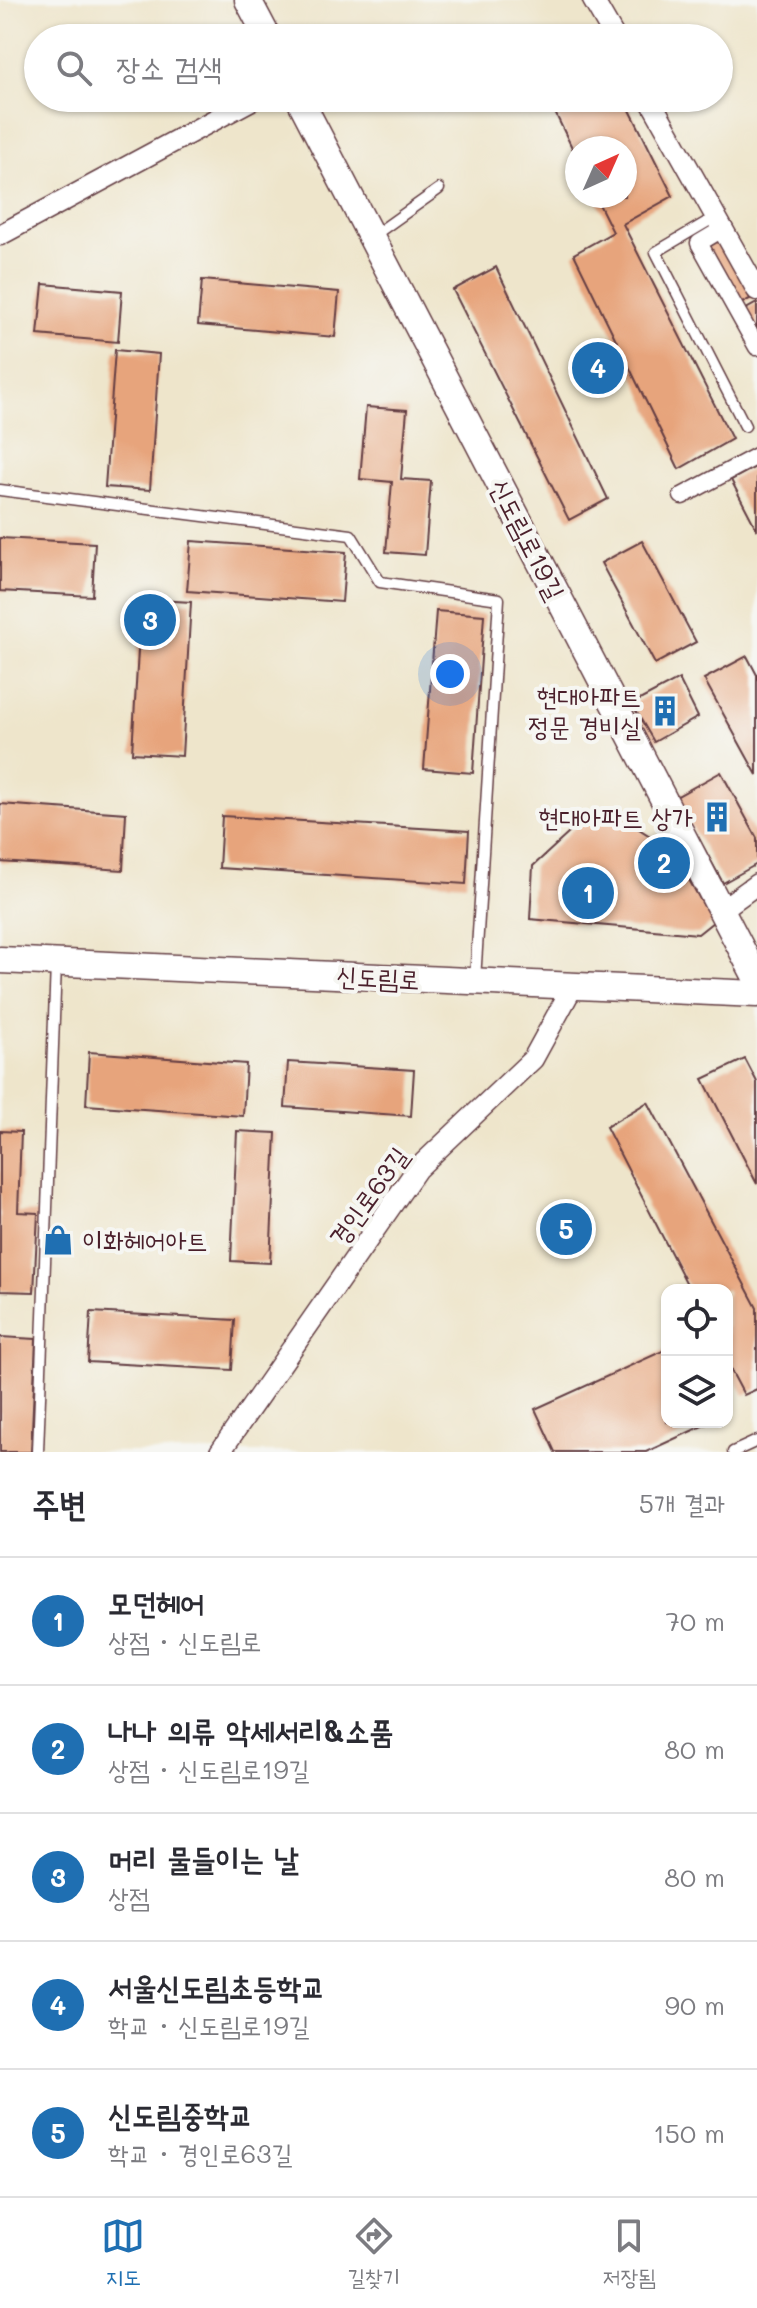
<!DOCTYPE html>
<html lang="ko">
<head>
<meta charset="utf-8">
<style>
  body { margin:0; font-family:Mali,"Poor Story",sans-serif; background:#f7f7f7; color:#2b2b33 }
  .controls { position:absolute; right:24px; bottom:24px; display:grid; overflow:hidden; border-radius:16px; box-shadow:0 2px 6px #0004 }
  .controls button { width:72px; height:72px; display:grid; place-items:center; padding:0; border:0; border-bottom:2px solid #e1e1e2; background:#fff; color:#2b2b33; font:40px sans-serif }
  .compass { position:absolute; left:565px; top:136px; width:72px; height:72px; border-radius:50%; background:#fff; box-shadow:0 2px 6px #0004; rotate:45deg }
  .you { position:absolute; left:450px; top:674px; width:28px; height:28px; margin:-20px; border:6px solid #fff; border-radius:50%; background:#1a73e8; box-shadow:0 0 0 12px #1a73e833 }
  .badge { display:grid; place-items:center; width:52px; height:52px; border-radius:50%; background:#1f6fb2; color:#fff; font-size:26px; font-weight:700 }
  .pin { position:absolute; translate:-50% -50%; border:4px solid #fff; box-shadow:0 2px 8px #0006 }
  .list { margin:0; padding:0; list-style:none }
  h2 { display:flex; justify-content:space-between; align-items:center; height:104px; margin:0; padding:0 32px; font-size:34px }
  h2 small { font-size:26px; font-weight:400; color:#7c7c81 }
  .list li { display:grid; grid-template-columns:52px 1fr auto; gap:24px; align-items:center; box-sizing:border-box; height:128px; padding:0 32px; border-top:2px solid #e1e1e2 }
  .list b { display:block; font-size:30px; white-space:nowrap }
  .list p { margin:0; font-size:26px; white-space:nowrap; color:#7c7c81 }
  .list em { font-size:26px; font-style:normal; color:#7c7c81 }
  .icon { flex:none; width:44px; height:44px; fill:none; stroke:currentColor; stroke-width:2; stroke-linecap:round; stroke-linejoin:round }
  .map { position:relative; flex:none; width:757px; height:1452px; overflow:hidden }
  .search { position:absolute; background:#fff; box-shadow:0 2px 6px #0004; left:24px; right:24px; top:24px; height:88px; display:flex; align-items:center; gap:20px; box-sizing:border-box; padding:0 28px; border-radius:44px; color:#7c7c81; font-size:30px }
  .sheet { height:744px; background:#fff }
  nav { display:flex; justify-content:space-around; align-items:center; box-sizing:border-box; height:112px; border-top:2px solid #e1e1e2; background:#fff; font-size:22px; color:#7c7c81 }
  nav a { display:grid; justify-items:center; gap:4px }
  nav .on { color:#1f6fb2 }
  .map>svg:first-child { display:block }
</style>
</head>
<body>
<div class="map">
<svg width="757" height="1452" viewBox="0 0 757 1452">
  <rect width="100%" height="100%" fill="#f6f6f2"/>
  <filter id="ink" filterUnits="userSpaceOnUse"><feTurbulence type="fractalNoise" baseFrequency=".0125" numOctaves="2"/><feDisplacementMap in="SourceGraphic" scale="16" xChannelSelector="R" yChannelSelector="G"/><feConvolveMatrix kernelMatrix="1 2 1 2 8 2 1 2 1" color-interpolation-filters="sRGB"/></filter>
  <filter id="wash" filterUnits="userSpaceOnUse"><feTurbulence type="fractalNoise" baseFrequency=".006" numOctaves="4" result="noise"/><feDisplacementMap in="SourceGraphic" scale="32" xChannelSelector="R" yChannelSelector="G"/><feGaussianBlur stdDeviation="1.8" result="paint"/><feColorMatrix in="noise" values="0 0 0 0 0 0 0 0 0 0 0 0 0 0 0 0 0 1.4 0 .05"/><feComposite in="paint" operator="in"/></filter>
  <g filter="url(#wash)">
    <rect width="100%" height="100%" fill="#eee5cb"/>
    <g id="blocks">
      <g fill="#e7a47c">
        <path d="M548,98H624L673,196L623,224L732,439L679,469L574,254L613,232L595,196H625V148H577V158Z"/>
        <path d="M726,235L757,295L737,306L705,247Z"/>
        <path d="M496,267L608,499L569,520L453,290Z"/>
        <path d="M202,280L339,292L335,337L198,325Z"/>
        <path d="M43,284L122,291L118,342L38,335Z"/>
        <path d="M757,303V342L741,312Z"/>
        <path d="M115,350L159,354L150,490L105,487Z"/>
        <path d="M366,407L407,410L401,479L431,481L425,555L386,552L392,482L360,479Z"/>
        <path d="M757,466V530L731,480Z"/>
        <path d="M0,538L95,543L92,596L0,591Z"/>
        <path d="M191,541L346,552L342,602L187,591Z"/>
        <path d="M642,541L696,642L655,664L601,563Z"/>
        <path d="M141,599L191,602L182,756L132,753Z"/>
        <path d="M436,611L484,615L473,773L424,769Z"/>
        <path d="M747,656L757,675V775L704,679Z"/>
        <path d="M679,679L698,717L654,742L632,704Z"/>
        <path d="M721,772L757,838V864L723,883L676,797Z"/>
        <path d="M0,804L126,813L123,870L0,862Z"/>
        <path d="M222,816L469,831L466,884L219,868Z"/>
        <path d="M582,821L631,824L672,850L713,922L698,934L530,919L533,866Z"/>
        <path d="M89,1052L246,1064L243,1116L86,1105Z"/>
        <path d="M745,1059L757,1082V1184L703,1079Z"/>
        <path d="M288,1062L414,1070L411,1116L285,1107Z"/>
        <path d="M648,1102L757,1308V1389L744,1395L727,1363V1290H690L606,1127Z"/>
        <path d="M0,1131L21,1132L18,1212L38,1213L34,1292L0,1291Z"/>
        <path d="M237,1131L276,1133L270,1263L231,1261Z"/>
        <path d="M91,1312L235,1320L232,1370L88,1362Z"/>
        <path d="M0,1337L36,1339L31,1452H0Z"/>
        <path d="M667,1349V1422H711L646,1452H555L535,1409Z"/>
      </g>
    </g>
  </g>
  <g filter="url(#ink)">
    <use href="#blocks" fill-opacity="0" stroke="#633d43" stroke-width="2"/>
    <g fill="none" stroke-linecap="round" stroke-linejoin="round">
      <g stroke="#633d43" stroke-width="13">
        <g id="service">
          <path d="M717,216L656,252L745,426"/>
          <path d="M373,236L439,189"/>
          <path d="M0,490L351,535L380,582L499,599L475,980"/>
          <path d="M38,1452L56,964"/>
          <path d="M733,1452L757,1441"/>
        </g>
      </g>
      <g stroke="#633d43" stroke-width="19">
        <g id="pedestrian">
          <path d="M724,228L699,243L757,347"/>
          <path d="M682,496L757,456"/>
        </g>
      </g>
      <g stroke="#633d43" stroke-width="23">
        <g id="minor">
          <path d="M593,0L615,38"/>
          <path d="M649,98L757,290"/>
          <path d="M0,235L255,98"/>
          <path d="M721,910L757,884"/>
          <path d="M220,1452L417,1169L533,1059L573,986"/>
        </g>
      </g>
      <g stroke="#633d43" stroke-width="29">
        <g id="tertiary">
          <path d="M248,0L268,38"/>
          <path d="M299,98L757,979"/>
          <path d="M0,960L757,994"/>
        </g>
      </g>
      <use href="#service" stroke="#fff" stroke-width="10"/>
      <use href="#pedestrian" stroke="#fff" stroke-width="16"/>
      <use href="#minor" stroke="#fff" stroke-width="20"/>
      <use href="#tertiary" stroke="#fff" stroke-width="26"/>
    </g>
  </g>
  <defs>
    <g id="building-bare" transform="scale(2.4)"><path d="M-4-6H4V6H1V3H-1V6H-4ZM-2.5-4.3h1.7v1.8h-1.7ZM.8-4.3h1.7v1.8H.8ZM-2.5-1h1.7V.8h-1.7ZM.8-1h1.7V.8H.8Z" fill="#1f6fb2" stroke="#f6f6f2" stroke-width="2.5" paint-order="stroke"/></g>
    <g id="shop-bare" transform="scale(2.4)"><path d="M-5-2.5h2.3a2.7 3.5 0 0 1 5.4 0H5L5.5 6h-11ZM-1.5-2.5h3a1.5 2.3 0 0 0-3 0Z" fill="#1f6fb2" stroke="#f6f6f2" stroke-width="2.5" paint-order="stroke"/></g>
  </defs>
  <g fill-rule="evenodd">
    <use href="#building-bare" x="665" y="711"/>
    <use href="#building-bare" x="717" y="817"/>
    <use href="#shop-bare" x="58" y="1240"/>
  </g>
  <g text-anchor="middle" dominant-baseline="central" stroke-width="8" stroke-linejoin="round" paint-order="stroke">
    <g font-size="26" fill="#4a1f2b" stroke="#f6f6f2">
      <text transform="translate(528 539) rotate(63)">신도림로19길</text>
      <text transform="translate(378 977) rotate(3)">신도림로</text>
      <text transform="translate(368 1196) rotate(-54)">경인로63길</text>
    </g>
    <g font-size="26" fill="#4a1f2b" stroke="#f6f6f2" text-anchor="end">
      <text x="641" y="696">현대아파트<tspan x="641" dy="30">정문 경비실</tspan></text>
      <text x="693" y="817">현대아파트 상가</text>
      <text x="82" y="1240" text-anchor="start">이화헤어아트</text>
    </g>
  </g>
</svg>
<div class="controls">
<button><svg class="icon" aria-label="locate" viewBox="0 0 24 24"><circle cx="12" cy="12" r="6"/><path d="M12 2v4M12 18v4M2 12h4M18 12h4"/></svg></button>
<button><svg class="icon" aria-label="layers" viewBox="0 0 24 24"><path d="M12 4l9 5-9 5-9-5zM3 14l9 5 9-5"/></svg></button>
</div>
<svg class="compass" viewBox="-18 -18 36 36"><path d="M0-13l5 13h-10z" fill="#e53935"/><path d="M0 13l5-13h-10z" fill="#7c7c81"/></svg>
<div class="you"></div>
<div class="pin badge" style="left:588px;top:893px">1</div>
<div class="pin badge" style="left:664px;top:863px">2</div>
<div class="pin badge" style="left:150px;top:620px">3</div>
<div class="pin badge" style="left:598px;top:368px">4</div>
<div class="pin badge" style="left:566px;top:1229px">5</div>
<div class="search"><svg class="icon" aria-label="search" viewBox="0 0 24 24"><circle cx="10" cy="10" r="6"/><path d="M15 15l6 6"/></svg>장소 검색</div>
</div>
<section class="sheet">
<h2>주변<small>5개 결과</small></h2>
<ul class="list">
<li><span class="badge">1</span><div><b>모던헤어</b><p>상점 · 신도림로</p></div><em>70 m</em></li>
<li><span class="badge">2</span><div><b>나나 의류 악세서리&amp;소품</b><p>상점 · 신도림로19길</p></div><em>80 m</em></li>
<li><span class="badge">3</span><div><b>머리 물들이는 날</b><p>상점</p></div><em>80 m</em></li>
<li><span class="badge">4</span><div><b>서울신도림초등학교</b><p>학교 · 신도림로19길</p></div><em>90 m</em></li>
<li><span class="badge">5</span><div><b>신도림중학교</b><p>학교 · 경인로63길</p></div><em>150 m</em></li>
</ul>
</section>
<nav>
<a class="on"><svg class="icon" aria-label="map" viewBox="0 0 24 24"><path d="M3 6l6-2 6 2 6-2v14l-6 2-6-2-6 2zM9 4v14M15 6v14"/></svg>지도</a>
<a><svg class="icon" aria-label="directions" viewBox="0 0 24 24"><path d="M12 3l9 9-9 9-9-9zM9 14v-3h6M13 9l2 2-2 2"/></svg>길찾기</a>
<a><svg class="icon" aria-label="saved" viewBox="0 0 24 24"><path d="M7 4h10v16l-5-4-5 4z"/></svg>저장됨</a>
</nav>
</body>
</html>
